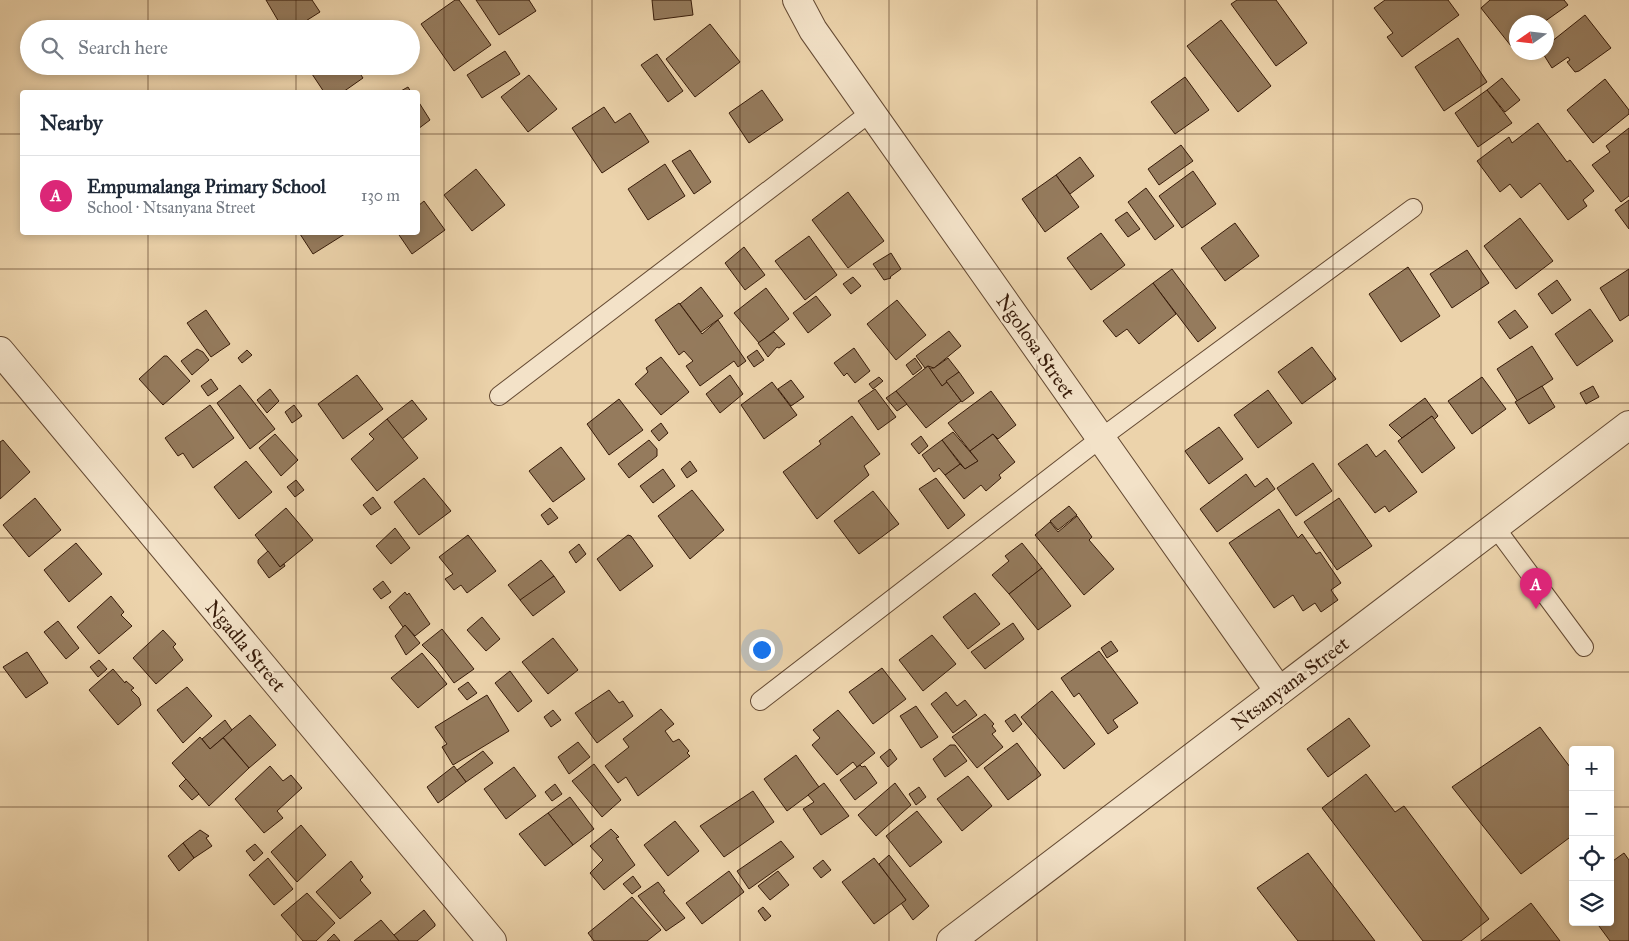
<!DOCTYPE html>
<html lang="en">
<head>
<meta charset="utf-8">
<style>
  body { margin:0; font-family:"IM FELL Great Primer",serif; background:#f6f6f7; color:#1f2937 }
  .controls { position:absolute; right:15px; bottom:15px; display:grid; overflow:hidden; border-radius:5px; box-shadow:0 2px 8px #0003 }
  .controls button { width:45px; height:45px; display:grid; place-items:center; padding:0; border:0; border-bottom:1px solid #e0e1e3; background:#fff; color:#1f2937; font:25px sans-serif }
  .compass { position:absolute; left:1509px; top:15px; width:45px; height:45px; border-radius:50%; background:#fff; box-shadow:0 2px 8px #0003; rotate:256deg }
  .you { position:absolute; left:761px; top:649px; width:18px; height:18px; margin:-12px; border:4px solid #fff; border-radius:50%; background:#1a73e8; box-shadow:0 0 0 8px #1a73e833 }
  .badge { display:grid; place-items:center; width:32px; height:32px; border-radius:50%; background:#db2777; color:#fff; font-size:16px; font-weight:700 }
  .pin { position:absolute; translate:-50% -41px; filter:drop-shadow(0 1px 2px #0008) }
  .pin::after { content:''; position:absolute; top:26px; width:18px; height:15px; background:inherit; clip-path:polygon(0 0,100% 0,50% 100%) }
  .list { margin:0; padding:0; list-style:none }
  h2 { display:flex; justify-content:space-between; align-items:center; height:65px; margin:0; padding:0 20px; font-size:21px }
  h2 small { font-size:16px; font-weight:400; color:#747a83 }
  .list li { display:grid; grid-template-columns:32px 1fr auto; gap:15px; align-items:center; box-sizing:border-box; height:80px; padding:0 20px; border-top:1px solid #e0e1e3 }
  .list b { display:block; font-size:19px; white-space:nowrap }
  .list p { margin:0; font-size:16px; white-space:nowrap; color:#747a83 }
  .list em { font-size:16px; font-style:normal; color:#747a83 }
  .icon { flex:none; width:28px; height:28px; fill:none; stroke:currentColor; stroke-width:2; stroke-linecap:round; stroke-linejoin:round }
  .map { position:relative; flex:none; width:1629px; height:941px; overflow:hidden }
  .search { position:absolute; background:#fff; box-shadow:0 2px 8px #0003; left:20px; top:20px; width:400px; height:55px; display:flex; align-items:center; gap:12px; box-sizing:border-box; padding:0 18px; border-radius:28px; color:#747a83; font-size:19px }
  .panel { position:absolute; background:#fff; box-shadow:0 2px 8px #0003; left:20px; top:90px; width:400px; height:145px; border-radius:5px }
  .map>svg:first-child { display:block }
</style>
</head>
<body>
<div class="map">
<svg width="1629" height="941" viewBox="0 0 1629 941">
  <rect width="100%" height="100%" fill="#ecd3ab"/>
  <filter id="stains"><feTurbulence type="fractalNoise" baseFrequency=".004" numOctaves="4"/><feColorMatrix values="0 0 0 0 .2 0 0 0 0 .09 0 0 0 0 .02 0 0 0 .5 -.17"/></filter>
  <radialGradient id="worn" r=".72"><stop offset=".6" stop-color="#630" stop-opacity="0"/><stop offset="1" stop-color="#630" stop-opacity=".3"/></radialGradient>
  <g fill="#957b5d" stroke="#371b09">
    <path d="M266,0H312L320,12L293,29H283Z"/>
    <path d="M455,0H459L491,45L454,71L421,24Z"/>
    <path d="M476,0H529L536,11L499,35Z"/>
    <path d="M652,0H691L693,15L654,20Z"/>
    <path d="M1237,0H1276L1307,43L1276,66L1231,4Z"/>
    <path d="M1385,0H1448L1459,15L1402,57L1387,37L1393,33L1374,8Z"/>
    <path d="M1490,0H1564L1568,5L1544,22H1516V42L1511,46L1481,8Z"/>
    <path d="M1585,15L1611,48L1579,71L1575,72L1567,62L1570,60L1568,57L1552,68L1542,52H1546V46Z"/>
    <path d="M1221,20L1271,86L1238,112L1187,46Z"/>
    <path d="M710,24L740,62L695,97L666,59Z"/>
    <path d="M1458,38L1487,82L1444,111L1415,67Z"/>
    <path d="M505,51L520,74L482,98L467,75Z"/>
    <path d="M657,54L683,91L668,102L641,65Z"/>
    <path d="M310,66H355L363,78L343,92H324L308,68Z"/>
    <path d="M529,75L557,109L528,132L501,97Z"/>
    <path d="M1185,77L1209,110L1175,134L1151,102Z"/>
    <path d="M1502,78L1520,100L1505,112L1487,90Z"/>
    <path d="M1605,79L1629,110V114L1593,143L1567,110Z"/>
    <path d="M408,87L411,92H399Z"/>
    <path d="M762,90L783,120L749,143L729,113Z"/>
    <path d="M1487,90L1512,123L1478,147L1455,113Z"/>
    <path d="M418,101L430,120L418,129Z"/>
    <path d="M604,107L615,123L630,113L649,142L602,173L572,128Z"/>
    <path d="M1538,123L1567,162L1570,160L1594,191L1583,200L1587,206L1568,220L1540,183L1521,198L1510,184L1500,192L1477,161L1509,137L1512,143Z"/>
    <path d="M1629,128V196L1621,202L1592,165L1610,152L1606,146Z"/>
    <path d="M1181,145L1193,161L1159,185L1148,169Z"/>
    <path d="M690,150L711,182L694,194L672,161Z"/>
    <path d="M1080,157L1094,176L1070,194L1056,175Z"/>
    <path d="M665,164L685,196L648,220L628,189Z"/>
    <path d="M476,169L505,205L472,231L444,195Z"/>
    <path d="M1193,171L1216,204L1182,228L1159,196Z"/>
    <path d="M1056,175L1079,207L1045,232L1022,199Z"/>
    <path d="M1146,188L1174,226L1155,240L1128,202Z"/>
    <path d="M848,192L884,241L848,268L812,220Z"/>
    <path d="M1629,200V229L1615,210Z"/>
    <path d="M424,201L445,230L412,254L397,232H418V206Z"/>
    <path d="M1127,212L1140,229L1128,237L1115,220Z"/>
    <path d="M1520,218L1553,261L1516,289L1484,246Z"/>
    <path d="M1235,223L1259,256L1225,281L1201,248Z"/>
    <path d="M302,232H348L313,254L300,234Z"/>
    <path d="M1101,233L1125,265L1091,290L1067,258Z"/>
    <path d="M809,236L837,275L805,300L775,261Z"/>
    <path d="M744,247L765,275L745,290L725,263Z"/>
    <path d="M1467,250L1489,283L1452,308L1430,274Z"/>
    <path d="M891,253L901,269L890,277L891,278L884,280L873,264Z"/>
    <path d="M1408,267L1440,316L1401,342L1369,294Z"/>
    <path d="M1172,269L1216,328L1198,342L1153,283Z"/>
    <path d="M1629,269V315L1620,321L1600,288Z"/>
    <path d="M853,277L861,286L851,294L843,284Z"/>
    <path d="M1557,280L1571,300L1552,314L1538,294Z"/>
    <path d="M1153,283L1176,314L1139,344L1127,329L1116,337L1103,321Z"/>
    <path d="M701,287L723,316L701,332L680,304Z"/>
    <path d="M766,288L789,319L759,343L734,313Z"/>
    <path d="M816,296L831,315L808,333L793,313Z"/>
    <path d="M897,300L926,335L896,360L867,324Z"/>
    <path d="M679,303L702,334L718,320L746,361L738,367L734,361L700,386L686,366L693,361L684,351L679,355L655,320Z"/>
    <path d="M1590,309L1613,341L1577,366L1555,334Z"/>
    <path d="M206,310L230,344L211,357L187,323Z"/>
    <path d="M1515,310L1528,327L1510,339L1498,322Z"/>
    <path d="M949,331L961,346L934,368L928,366L925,368L916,356Z"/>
    <path d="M774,332L785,344L779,348L777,347L768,357L758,343Z"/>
    <path d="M1532,346L1553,379L1518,402L1497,369Z"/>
    <path d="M1312,347L1336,379L1302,404L1278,372Z"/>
    <path d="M854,348L870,371L855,383L847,373L844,376L834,363Z"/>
    <path d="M197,349L203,352L209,360L192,375L181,361Z"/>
    <path d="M247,350L252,355L242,363L238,358Z"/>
    <path d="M757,350L764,360L754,367L747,357Z"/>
    <path d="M164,356H167L190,381L163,405L139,379Z"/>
    <path d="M661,357L689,392L661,415L635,384L648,372L646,368Z"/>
    <path d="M915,358L922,368L913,375L906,365Z"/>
    <path d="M948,358L959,372L942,386L929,368H934Z"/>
    <path d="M928,366L942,386L947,382L961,401L926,428L896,391Z"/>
    <path d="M959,372L974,393L962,402L946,381Z"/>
    <path d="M357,375L383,409L343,439L318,404Z"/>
    <path d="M730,375L743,394L720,413L706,394Z"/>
    <path d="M879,377L883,381L873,389L869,384Z"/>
    <path d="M1482,377L1506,409L1472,434L1448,401Z"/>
    <path d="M211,379L218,389L208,396L201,386Z"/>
    <path d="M791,380L804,397L791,406L778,389Z"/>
    <path d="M772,382L797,415L764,439L741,405Z"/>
    <path d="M240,385L275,429L250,449L217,403Z"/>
    <path d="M1542,386L1555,407L1529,424L1515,402Z"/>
    <path d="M1593,386L1599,397L1586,404L1580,393Z"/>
    <path d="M270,389L279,401L267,413L257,400Z"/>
    <path d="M875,389L896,417L878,430L858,401Z"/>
    <path d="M1268,390L1292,423L1258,448L1234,415Z"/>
    <path d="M896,391L907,404L897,411L886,398Z"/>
    <path d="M991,391L1016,425L998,439L993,434L970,451L948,423Z"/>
    <path d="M1425,398L1438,416L1434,420L1432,416L1402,438L1389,425Z"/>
    <path d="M619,399L643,430L609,455L587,424Z"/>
    <path d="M412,400L427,419L402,439L387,419Z"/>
    <path d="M210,405L234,438L193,468L183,453L178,456L165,438Z"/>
    <path d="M294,405L302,416L292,423L285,412Z"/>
    <path d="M852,416L880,454L864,466L869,475L817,519L783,472L821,444L819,441Z"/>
    <path d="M1432,416L1455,448L1422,473L1398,441Z"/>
    <path d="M387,419L418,458L377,491L351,459L374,439L369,434Z"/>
    <path d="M661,423L668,433L659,441L651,431Z"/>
    <path d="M1219,427L1243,459L1209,484L1185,451Z"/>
    <path d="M953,432L978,461L965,469L942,440Z"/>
    <path d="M275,434L298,460L281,476L259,448Z"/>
    <path d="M993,434L1015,462L999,475L1001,478L986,491L981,485L964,499L945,475L960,464L965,469L978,461L970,451Z"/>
    <path d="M921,436L928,446L919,454L911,444Z"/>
    <path d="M3,440L30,472L0,499V442Z"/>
    <path d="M649,440L657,449V456L629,478L618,464Z"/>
    <path d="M942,440L960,464L945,475L939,468L934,472L922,455Z"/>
    <path d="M1367,444L1376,457L1385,450L1417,492L1389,512L1385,506L1375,513L1338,464Z"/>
    <path d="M561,447L585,479L553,502L529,471Z"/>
    <path d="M246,461L272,492L239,519L214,487Z"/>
    <path d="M690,461L697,471L687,478L681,469Z"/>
    <path d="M1313,463L1332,491L1296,516L1277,488Z"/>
    <path d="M663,469L675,486L653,503L640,486Z"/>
    <path d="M1246,474L1255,487L1267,478L1275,489L1217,532L1200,509Z"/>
    <path d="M424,478L451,511L419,535L394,502Z"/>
    <path d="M936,478L965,515L948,529L919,489Z"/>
    <path d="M296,480L304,490L295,497L287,487Z"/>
    <path d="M692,490L724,530L690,559L658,516Z"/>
    <path d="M873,491L899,524L859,554L834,521Z"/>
    <path d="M373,497L381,508L371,515L363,505Z"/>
    <path d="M35,498L61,530L29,557L3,525Z"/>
    <path d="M1339,498L1372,546L1337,570L1304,522Z"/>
    <path d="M1069,506L1077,515L1058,530L1050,521Z"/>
    <path d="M286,508L313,540L280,567L255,535Z"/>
    <path d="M550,508L558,518L548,525L541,515Z"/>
    <path d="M1279,509L1298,538L1302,534L1316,554L1320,552L1341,583L1331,590L1338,600L1321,612L1315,603L1303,611L1293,595L1274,608L1229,543Z"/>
    <path d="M1077,516L1092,537L1089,540L1114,569L1084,595L1035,535L1050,522L1058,532Z"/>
    <path d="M395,528L410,548L391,564L376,546Z"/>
    <path d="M468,535L496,571L467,593L461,585L454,590L445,579L453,574L439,557Z"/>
    <path d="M628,535L631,536L653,566L620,591L597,559Z"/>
    <path d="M76,543L102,574L69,602L44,570Z"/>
    <path d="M1022,543L1042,568L1009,594L992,575L1009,561L1005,556Z"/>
    <path d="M579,544L586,554L576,563L569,552Z"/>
    <path d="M268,551L280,567L284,564L285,566L269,578L258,563V560Z"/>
    <path d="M541,560L554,576L521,601L508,585Z"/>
    <path d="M1042,568L1071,606L1038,630L1009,594Z"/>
    <path d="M554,576L565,592L533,616L520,600Z"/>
    <path d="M383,581L391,592L381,599L373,589Z"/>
    <path d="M405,592L407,595L409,593L430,624L415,636L405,625L403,627L389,607Z"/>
    <path d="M975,593L1000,624L968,649L943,617Z"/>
    <path d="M111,596L124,612L121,615L132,626L99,654L77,627Z"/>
    <path d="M482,617L500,639L486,651L467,630Z"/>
    <path d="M58,621L79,648L66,659L44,632Z"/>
    <path d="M1013,623L1024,639L985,669L971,652Z"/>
    <path d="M405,625L420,643L406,655L395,636Z"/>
    <path d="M442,629L474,669L454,683L437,660L422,645Z"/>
    <path d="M163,630L176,644L173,647L183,660L156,684L133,658Z"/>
    <path d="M932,635L956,664L923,691L899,660Z"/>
    <path d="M553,638L578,670L548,694L522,662Z"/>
    <path d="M1111,641L1118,651L1107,658L1101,648Z"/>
    <path d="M1099,651L1138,703L1113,720L1118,727L1108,734L1079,693L1074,697L1061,678Z"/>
    <path d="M27,652L48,683L26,698L3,667Z"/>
    <path d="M422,653L447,684L418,708L391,678Z"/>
    <path d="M99,660L107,669L98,677L90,667Z"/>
    <path d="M882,668L906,699L873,724L849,692Z"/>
    <path d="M113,669L125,683L126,681L134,688L131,690L139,698L141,705L118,725L89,690Z"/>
    <path d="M510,671L532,701L518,712L495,683Z"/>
    <path d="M468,682L477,693L467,700L458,689Z"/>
    <path d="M187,687L212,716L183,743L157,710Z"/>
    <path d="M609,690L619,703L623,701L633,716L597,743L575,713Z"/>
    <path d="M1052,691L1095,744L1064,769L1021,717Z"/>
    <path d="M946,692L957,706L965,700L977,715L953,733L931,704Z"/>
    <path d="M487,695L509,731L453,765L442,747L447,744L435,727Z"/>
    <path d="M916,706L938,737L921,748L900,716Z"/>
    <path d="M661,709L674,724L665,731L673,742L679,739L689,751L687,753L690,756L638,796L626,777L618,783L605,766L629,747L623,739Z"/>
    <path d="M553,710L561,720L551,727L544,717Z"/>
    <path d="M838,710L875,753L857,767L853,762L837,775L812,745L820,738L813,730Z"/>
    <path d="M985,714L994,724L992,726L996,731L992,734L1003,747L977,768L952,737Z"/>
    <path d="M1015,714L1022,724L1013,732L1005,721Z"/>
    <path d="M250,715L276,745L249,768L223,737Z"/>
    <path d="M1349,718L1370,746L1328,777L1307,749Z"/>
    <path d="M225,720L232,730L210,749L202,739Z"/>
    <path d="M1540,727L1573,771V835L1521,874L1452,787Z"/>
    <path d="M200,737L210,749L223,738L249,768L209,806L172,763Z"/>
    <path d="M578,742L590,757L569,774L558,757Z"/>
    <path d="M1017,743L1041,775L1008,800L984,768Z"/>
    <path d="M950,745H955L967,761L945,777L933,759Z"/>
    <path d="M890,749L897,759L888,767L880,757Z"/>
    <path d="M483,751L493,763L466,782L457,770Z"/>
    <path d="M796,755L819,787L787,811L764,779Z"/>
    <path d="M594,764L621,800L602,817L572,781Z"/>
    <path d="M860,765L862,767L865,766L877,783L855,800L840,780Z"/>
    <path d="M270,766L283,781L291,775L302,788L277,811L283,818L264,833L235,799Z"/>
    <path d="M454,766L466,782L438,803L427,787Z"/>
    <path d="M514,767L536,796L506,819L484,789Z"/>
    <path d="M1366,774L1395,812L1404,806L1489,919L1461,941H1423L1322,808Z"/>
    <path d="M968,776L992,806L962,831L937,799Z"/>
    <path d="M186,779L199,794L192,800L179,786Z"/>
    <path d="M824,783L849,816L821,835L803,809L814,802L808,795Z"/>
    <path d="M895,783L911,805L876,836L858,815Z"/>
    <path d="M555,784L562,794L552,801L545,792Z"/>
    <path d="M919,787L926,797L916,805L909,794Z"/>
    <path d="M753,791L774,822L724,857L700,826Z"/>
    <path d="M570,797L594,829L573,845L548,813Z"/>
    <path d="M917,811L942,842L910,867L886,836Z"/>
    <path d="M548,813L573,845L545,866L519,834Z"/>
    <path d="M675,821L699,851L668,876L644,845Z"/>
    <path d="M301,825L326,855L297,882L271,852Z"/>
    <path d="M611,829L619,837L616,838L635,865L604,890L590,873L603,860L590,846Z"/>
    <path d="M200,830L209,836L206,838L212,846L194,858L183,843Z"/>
    <path d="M781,841L794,857L749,889L737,871Z"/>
    <path d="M183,843L194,858L179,871L168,856Z"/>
    <path d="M255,844L263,853L254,861L246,851Z"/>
    <path d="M1308,853L1375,941H1298L1257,888Z"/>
    <path d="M1624,853L1629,860V941H1610L1596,922H1610V863Z"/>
    <path d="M889,855L929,906L913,920L901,903L906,900L879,864Z"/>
    <path d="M268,858L293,889L274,905L249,875Z"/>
    <path d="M874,858L906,900L874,924L842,882Z"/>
    <path d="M823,860L831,870L821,878L813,868Z"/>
    <path d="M351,861L363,877L360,880L371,893L340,919L316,892Z"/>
    <path d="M729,871L744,892L702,924L686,903Z"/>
    <path d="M778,871L789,885L770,900L758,886Z"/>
    <path d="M633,876L641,887L632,894L623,884Z"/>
    <path d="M658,882L665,891L663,892L685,918L666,931L638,896Z"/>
    <path d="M307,893L335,923L316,941H303L281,915Z"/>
    <path d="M632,897L661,930L647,941H594L588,933Z"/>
    <path d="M1531,903L1560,941H1481Z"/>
    <path d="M763,907L771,916L765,921L758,911Z"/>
    <path d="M424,910L435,924V926L417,941H399L394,935Z"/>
    <path d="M381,920L399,941H354Z"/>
    <path d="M334,934L340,941H327Z"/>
  </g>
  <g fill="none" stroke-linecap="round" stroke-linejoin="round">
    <g stroke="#644932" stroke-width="20">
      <g id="service">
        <path d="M499,396L871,112"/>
        <path d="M1495,527L1584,647"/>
        <path d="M760,701L1101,438L1413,208"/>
      </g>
    </g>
    <g stroke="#644932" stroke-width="30">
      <g id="minor">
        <path d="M797,0L813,30L1279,691"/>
        <path d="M0,351L492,941"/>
      </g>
    </g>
    <g stroke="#644932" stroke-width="30">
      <path id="tertiary" d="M951,941L1629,425"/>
    </g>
    <use href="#service" stroke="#f3e2c8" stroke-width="18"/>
    <use href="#minor" stroke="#f3e2c8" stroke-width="28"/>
    <use href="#tertiary" stroke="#f3e2c8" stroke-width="28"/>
  </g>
  <path fill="none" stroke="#371b09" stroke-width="1" stroke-opacity="0.55" d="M148,0V29M296,0V29M444,0V941M592,0V941M740,0V941M889,0V941M1037,0V941M1185,0V941M1333,0V941M1481,0V941M148,66V92M296,66V92M0,134H22M418,134H1629M148,232V941M296,232V941M0,269H1629M0,403H1629M0,538H1629M0,672H1629M0,807H1573M1610,807H1629"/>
  <g text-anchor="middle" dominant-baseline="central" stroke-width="5" stroke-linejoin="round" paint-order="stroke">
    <g font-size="20" fill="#371b09" stroke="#f3e2c8">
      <text transform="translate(1036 346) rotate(55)">Ngolosa Street</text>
      <text transform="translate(246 646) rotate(50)">Ngadla Street</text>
      <text transform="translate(1290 683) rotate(-37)">Ntsanyana Street</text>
    </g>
  </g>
  <rect width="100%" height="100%" filter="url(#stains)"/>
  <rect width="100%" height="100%" fill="url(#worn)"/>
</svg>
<div class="controls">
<button>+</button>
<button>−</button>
<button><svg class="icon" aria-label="locate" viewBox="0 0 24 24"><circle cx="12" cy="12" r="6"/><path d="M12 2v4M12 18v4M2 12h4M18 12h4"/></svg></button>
<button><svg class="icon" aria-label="layers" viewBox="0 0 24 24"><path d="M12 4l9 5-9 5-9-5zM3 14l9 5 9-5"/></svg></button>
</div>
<svg class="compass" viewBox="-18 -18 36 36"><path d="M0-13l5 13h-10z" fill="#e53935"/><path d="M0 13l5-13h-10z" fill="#747a83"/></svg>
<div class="you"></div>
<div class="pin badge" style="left:1536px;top:609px">A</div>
<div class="search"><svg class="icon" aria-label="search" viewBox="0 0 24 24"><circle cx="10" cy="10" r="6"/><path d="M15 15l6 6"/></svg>Search here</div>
<section class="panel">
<h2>Nearby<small></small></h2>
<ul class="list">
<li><span class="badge">A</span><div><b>Empumalanga Primary School</b><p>School · Ntsanyana Street</p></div><em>130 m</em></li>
</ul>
</section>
</div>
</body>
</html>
